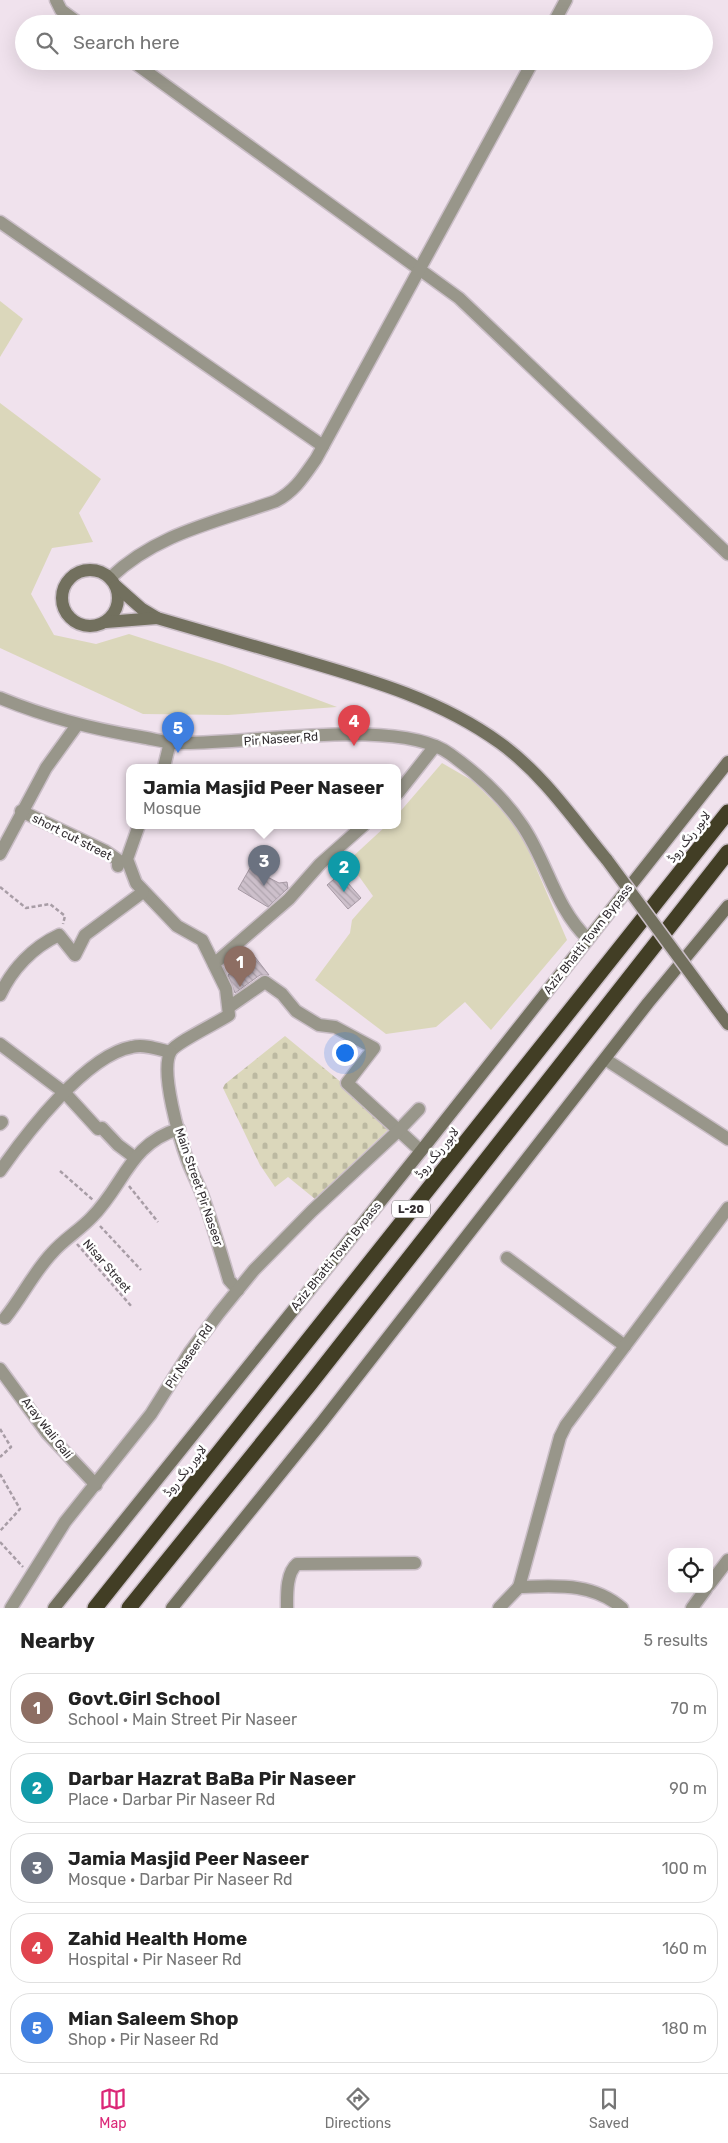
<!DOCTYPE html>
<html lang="en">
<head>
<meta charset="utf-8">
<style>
  body { margin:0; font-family:Rubik,Vazirmatn,sans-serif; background:#f6f6f6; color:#222 }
  .controls { position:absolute; right:15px; bottom:15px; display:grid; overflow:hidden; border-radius:10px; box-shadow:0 5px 20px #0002 }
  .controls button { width:45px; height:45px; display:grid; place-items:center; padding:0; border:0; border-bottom:1px solid #e0e0e0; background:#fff; color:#222; font:25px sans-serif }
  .you { position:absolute; left:344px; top:1052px; width:18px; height:18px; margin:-12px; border:4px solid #fff; border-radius:50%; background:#1a73e8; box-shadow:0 0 0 8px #1a73e833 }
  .badge { display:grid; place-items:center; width:32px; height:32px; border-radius:50%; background:#db2777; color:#fff; font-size:16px; font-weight:700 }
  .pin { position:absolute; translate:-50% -41px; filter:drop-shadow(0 1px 2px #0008) }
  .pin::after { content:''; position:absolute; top:26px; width:18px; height:15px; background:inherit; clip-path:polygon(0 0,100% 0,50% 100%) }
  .popup { position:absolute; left:126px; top:764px; width:275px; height:65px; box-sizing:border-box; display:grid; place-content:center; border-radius:10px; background:#fff; filter:drop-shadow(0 1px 4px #0005); font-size:16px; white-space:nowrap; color:#767676 }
  .popup b { font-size:19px; color:#222 }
  .popup::after { content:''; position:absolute; left:50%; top:100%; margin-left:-10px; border:10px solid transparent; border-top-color:#fff }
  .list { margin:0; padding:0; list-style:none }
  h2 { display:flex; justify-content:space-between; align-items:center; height:65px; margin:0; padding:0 20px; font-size:21px }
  h2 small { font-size:16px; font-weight:400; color:#767676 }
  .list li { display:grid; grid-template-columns:32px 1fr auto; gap:15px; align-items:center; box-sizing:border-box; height:70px; margin:0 10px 10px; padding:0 10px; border:1px solid #e0e0e0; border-radius:20px }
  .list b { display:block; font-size:19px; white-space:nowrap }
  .list p { margin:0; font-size:16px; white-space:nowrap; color:#767676 }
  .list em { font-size:16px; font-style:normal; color:#767676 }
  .icon { flex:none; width:28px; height:28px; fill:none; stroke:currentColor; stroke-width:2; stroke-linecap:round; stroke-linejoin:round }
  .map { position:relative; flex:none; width:728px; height:1608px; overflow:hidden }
  .search { position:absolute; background:#fff; box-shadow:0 5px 20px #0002; left:15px; right:15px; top:15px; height:55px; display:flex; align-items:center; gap:12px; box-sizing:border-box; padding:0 18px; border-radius:28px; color:#767676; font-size:19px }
  .sheet { height:465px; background:#fff }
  nav { display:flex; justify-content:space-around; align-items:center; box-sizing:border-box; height:70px; border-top:1px solid #e0e0e0; background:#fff; font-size:14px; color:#767676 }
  nav a { display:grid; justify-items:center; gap:2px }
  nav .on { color:#db2777 }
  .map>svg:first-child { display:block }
</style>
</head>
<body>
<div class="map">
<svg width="728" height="1608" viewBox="0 0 728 1608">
  <defs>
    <pattern id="cemetery-stones" width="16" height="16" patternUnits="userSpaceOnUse" patternTransform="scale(1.25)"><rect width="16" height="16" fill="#dbd7bb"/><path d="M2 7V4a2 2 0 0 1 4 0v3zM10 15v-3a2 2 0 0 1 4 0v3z" fill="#bcb9a1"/></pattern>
    <pattern id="building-back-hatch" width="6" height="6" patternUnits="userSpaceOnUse" patternTransform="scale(1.25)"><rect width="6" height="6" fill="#cdc0cb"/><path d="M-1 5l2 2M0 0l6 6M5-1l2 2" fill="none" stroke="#b0a5af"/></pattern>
  </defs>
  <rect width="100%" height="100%" fill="#f0e2ed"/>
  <path fill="url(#cemetery-stones)" d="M285,1036L393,1125L315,1199L288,1177L275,1187L260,1165L223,1088L225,1084Z"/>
  <g fill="#dbd7bb">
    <path d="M0,301L23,319L0,357Z"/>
    <path d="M0,403L101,479L79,513L93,542L52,548L31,594L54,635L96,644L129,634L222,664L337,707L228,715L143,714L0,648Z"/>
    <path d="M442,763L473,781L518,826L567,940L491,1030L465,1002L436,1027L386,1034L315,980L350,933L352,920L373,896L348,861L387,825H398V814Z"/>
  </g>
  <g fill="url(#building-back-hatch)" stroke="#a699a4">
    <path d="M250,868L279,883L287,882L288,888L268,907L238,889Z"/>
    <path d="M340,874L361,898L348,909L327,885Z"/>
    <path d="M255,957L269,975H260L235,993L228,975Z"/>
  </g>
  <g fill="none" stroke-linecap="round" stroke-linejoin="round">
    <g stroke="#cabec7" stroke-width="15">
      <g id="street">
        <path d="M56,0L61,10L80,24"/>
        <path d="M553,24L566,0"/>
        <path d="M132,61L459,298L728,554"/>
        <path d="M0,222L323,446"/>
        <path d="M110,578C157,533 217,522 276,501C295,491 304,476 316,459L533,61"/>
        <path d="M0,698C46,717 92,729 141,737C154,739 166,743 179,743C245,745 399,716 450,754C478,774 503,797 522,825C547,861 555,908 588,939"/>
        <path d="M164,767L170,742"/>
        <path d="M398,793L435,746"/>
        <path d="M21,811L105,851L118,860V866"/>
        <path d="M139,825L127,859L136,883L177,926L202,940L226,989L229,1015C217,1023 177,1042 171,1051C159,1070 180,1140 188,1162C193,1175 200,1187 204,1200C213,1226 221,1253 229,1280L238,1290"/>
        <path d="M0,854L46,768L77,725"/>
        <path d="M214,964L289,899L320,864L364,825"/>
        <path d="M0,995C12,969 33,947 59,935L75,955L85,935L143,892"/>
        <path d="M229,1007L265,982L282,994L296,1011L319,1025L335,1027L374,1048L347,1083L421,1151"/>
        <path d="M0,1044L65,1093L98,1129L102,1128L118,1145L134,1157"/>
        <path d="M605,1059L728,1139"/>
        <path d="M0,1124L2,1122"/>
        <path d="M0,1171C26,1134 86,1055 132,1047C144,1044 158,1049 170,1052"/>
        <path d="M507,1258L625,1346"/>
        <path d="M5,1318C22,1297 34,1272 52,1253C64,1239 80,1230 92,1217C124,1185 130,1143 179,1129"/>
        <path d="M0,1369L47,1433L96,1485"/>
        <path d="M709,1585L728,1560"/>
        <path d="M519,1587L560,1437L566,1425L728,1208"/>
        <path d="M11,1608L65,1522L151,1414L190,1352L219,1313L254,1270L312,1211L398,1131L419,1109"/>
        <path d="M287,1608C287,1595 286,1573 297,1564L415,1563"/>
        <path d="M499,1608L519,1587C556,1586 592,1582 622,1608"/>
        <path d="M692,1608L706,1589"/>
      </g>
    </g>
    <g stroke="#cabec7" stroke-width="15">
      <g id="secondary">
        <circle cx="90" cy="598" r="28"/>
        <path d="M116,586L142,609L157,618C205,632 254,646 302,660C371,680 441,700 500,743C543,774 574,820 607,860"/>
        <path d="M106,622L157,618"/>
        <path d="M716,1008L728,1024"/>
        <path d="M54,1608L421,1151L728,762"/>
        <path d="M172,1608L322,1422L648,1003L728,906"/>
      </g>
    </g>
    <g stroke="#cabec7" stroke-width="18">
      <g id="highway">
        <path d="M95,1608L728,812"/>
        <path d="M129,1608L310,1384L728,852"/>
      </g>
    </g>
    <g stroke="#a89da6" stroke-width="2.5" stroke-dasharray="4 2.5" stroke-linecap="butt">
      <path d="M0,887L26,908L50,904L65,916L63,924"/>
      <path d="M60,1171L93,1200"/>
      <path d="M129,1186L158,1222"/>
      <path d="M100,1226L141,1270"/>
      <path d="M77,1244L132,1307"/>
      <path d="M0,1429L11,1447L0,1457"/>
      <path d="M0,1474L20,1509L0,1531"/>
      <path d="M0,1542L23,1567"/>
    </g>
    <use href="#street" stroke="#98968a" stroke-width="12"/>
    <use href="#secondary" stroke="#72705e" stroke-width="12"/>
    <use href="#highway" stroke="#423e25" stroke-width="15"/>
    <g stroke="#cabec7" stroke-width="15" stroke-linecap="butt">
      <path id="secondary-bridge" d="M607,860L716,1008"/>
    </g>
    <use href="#secondary-bridge" stroke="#72705e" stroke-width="12"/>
  </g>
  <g text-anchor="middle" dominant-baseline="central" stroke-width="5" stroke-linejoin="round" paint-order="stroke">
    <rect fill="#fff" stroke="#706c6f" stroke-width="1" x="392" y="1200.5" width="38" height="17" rx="4"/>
    <g font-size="11" font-weight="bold" fill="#322d31">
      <text x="411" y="1209">L-20</text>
    </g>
    <g font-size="12" fill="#322d31" stroke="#fff">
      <text transform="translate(281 739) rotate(-4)">Pir Naseer Rd</text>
      <text transform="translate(72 837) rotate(27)">short cut street</text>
      <text transform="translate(689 837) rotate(-52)">لاہور رنگ روڈ</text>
      <text transform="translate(588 939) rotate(-52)">Aziz Bhatti Town Bypass</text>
      <text transform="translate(437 1153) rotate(-51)">لاہور رنگ روڈ</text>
      <text transform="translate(199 1187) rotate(71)">Main Street Pir Naseer</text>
      <text transform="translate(336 1256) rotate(-51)">Aziz Bhatti Town Bypass</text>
      <text transform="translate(107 1266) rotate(49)">Nisar Street</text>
      <text transform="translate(189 1356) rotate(-56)">Pir Naseer Rd</text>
      <text transform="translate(47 1428) rotate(52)">Aray Wali Gali</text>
      <text transform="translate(185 1471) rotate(-52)">لاہور رنگ روڈ</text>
    </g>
  </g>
</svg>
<div class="controls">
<button><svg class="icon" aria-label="locate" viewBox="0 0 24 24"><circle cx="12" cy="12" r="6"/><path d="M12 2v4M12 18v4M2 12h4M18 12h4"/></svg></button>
</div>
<div class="you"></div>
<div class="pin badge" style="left:240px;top:987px;background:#8d6e63">1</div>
<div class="pin badge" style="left:344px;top:892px;background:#0f9aa8">2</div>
<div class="pin badge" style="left:264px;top:886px;background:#6b7280">3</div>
<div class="popup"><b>Jamia Masjid Peer Naseer</b>Mosque</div>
<div class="pin badge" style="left:354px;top:746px;background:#e0444e">4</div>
<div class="pin badge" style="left:178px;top:753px;background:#3f7fe0">5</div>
<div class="search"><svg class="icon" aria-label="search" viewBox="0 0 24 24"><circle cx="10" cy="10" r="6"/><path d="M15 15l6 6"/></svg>Search here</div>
</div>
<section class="sheet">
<h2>Nearby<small>5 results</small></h2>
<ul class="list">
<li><span class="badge" style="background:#8d6e63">1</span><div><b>Govt.Girl School</b><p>School · Main Street Pir Naseer</p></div><em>70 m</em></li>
<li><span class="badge" style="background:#0f9aa8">2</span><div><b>Darbar Hazrat BaBa Pir Naseer</b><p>Place · Darbar Pir Naseer Rd</p></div><em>90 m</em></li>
<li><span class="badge" style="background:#6b7280">3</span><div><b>Jamia Masjid Peer Naseer</b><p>Mosque · Darbar Pir Naseer Rd</p></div><em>100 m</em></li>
<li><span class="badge" style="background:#e0444e">4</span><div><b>Zahid Health Home</b><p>Hospital · Pir Naseer Rd</p></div><em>160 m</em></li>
<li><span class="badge" style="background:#3f7fe0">5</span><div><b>Mian Saleem Shop</b><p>Shop · Pir Naseer Rd</p></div><em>180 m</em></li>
</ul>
</section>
<nav>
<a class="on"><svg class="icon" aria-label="map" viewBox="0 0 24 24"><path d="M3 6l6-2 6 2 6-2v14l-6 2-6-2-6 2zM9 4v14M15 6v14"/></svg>Map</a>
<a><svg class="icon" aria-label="directions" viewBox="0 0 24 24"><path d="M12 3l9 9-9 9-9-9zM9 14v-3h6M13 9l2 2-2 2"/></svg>Directions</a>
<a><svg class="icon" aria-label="saved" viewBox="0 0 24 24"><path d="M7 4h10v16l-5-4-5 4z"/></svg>Saved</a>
</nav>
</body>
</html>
